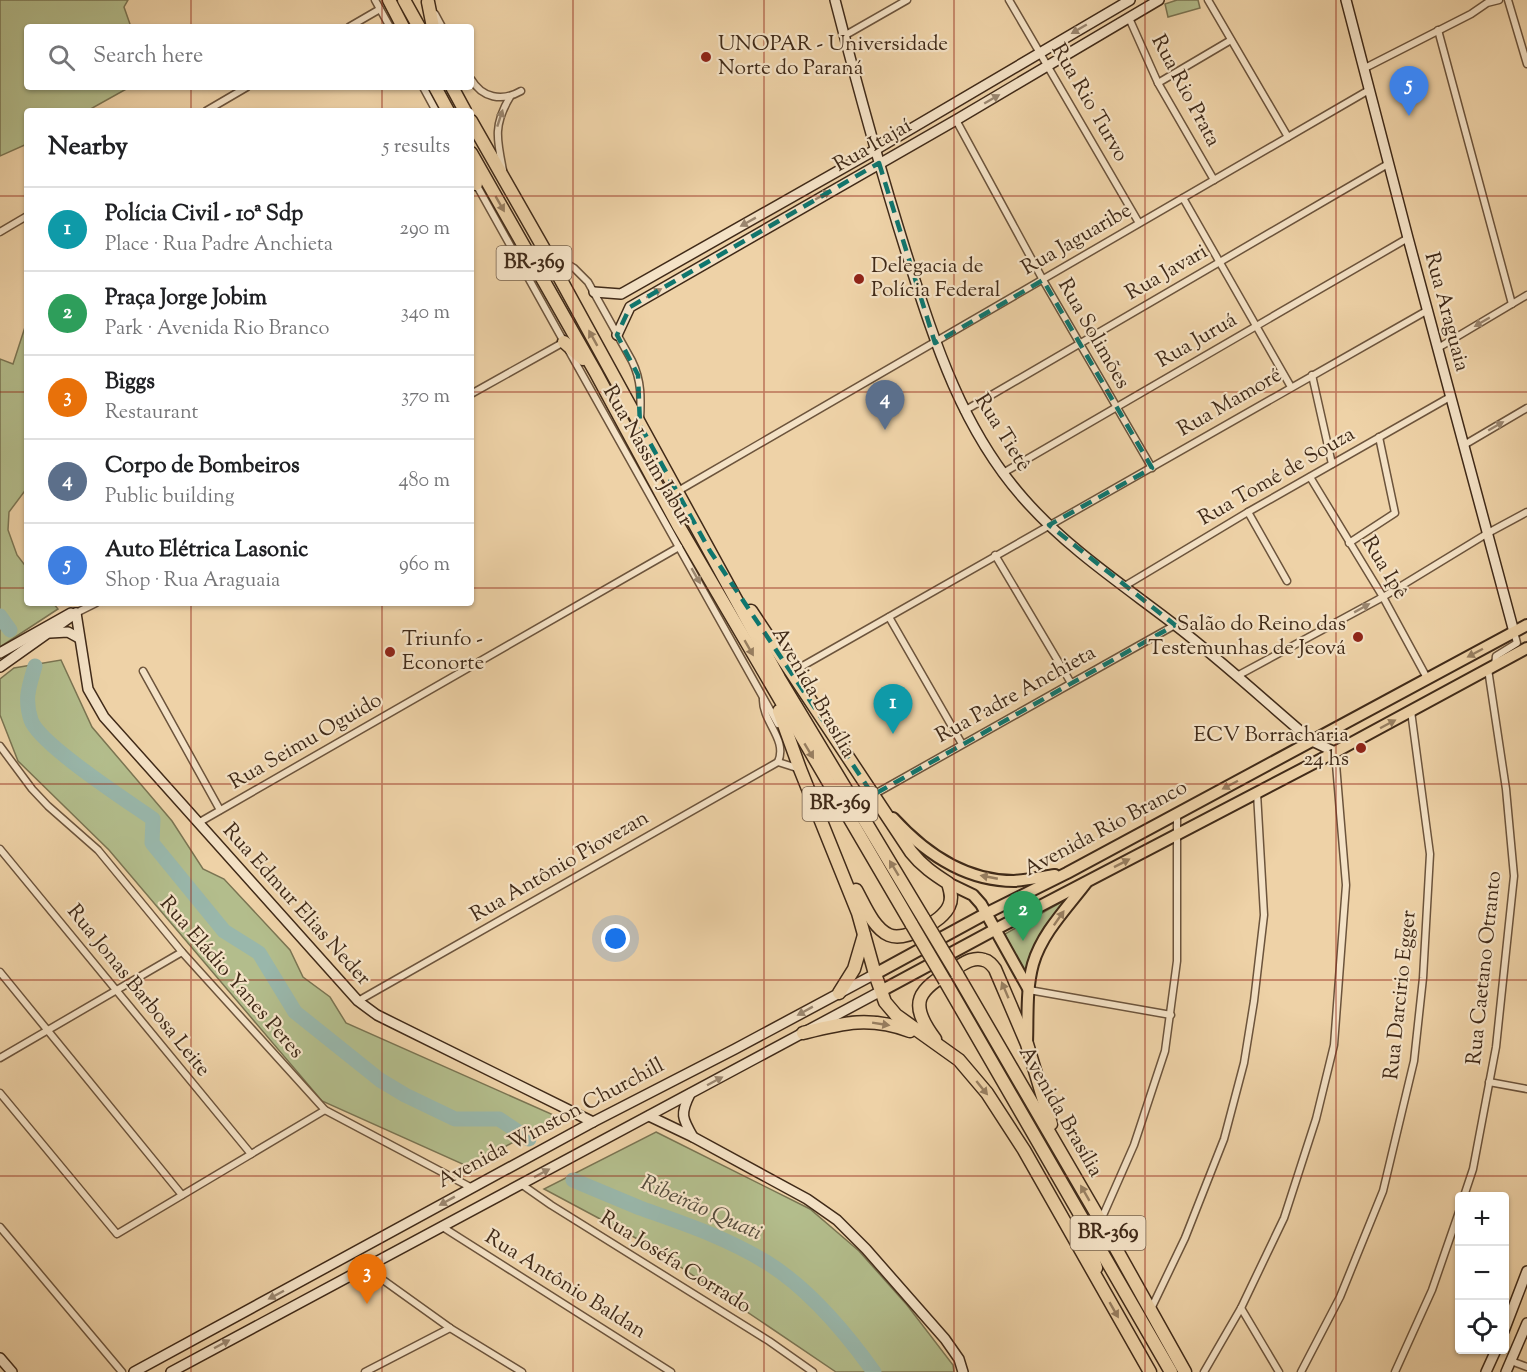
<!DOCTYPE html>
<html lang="en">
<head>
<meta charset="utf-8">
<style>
  body { margin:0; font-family:"Sorts Mill Goudy",serif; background:#f6f6f6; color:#202124 }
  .controls { position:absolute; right:18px; bottom:18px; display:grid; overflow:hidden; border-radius:6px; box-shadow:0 2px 4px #0004 }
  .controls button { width:54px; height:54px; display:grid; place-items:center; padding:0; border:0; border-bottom:2px solid #e0e0e0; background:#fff; color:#202124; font:30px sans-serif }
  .you { position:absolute; left:616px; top:939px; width:21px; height:21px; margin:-15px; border:4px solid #fff; border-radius:50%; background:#1a73e8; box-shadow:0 0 0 9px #1a73e833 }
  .badge { display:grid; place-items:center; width:39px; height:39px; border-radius:50%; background:#8f2418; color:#fff; font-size:20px; font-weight:700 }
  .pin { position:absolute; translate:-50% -50px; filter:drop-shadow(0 2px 3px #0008) }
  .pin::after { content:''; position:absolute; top:32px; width:21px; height:18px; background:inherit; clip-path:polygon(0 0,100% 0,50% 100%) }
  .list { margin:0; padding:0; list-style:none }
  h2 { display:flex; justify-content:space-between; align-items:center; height:78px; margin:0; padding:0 24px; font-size:26px }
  h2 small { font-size:20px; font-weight:400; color:#757577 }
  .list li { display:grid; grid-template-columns:39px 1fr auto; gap:18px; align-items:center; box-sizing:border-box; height:84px; padding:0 24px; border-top:2px solid #e0e0e0 }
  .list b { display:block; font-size:22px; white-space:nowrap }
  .list p { margin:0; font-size:20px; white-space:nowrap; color:#757577 }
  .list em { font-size:20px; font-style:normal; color:#757577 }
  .icon { flex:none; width:33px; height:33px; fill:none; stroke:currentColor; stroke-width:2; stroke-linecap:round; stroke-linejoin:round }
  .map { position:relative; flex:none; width:1527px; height:1372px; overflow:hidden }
  .search { position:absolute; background:#fff; box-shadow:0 2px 4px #0004; left:24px; top:24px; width:450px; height:66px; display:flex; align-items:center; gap:15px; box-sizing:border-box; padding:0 21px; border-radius:6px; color:#757577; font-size:22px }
  .panel { position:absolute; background:#fff; box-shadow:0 2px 4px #0004; left:24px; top:108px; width:450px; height:498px; border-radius:6px }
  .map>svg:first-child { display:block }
</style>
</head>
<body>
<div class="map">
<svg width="1527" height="1372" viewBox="0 0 1527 1372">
  <rect width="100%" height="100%" fill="#eed2a7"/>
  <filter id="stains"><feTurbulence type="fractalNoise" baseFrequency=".00333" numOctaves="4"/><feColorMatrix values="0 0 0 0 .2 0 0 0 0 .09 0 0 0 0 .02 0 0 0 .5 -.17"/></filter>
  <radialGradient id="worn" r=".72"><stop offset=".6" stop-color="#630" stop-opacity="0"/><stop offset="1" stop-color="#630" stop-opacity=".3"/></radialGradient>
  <g fill="#b3bd8c" stroke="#7a7452" stroke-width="1.5">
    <path d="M0,0H128L124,7L131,27H27V87H130L87,111H27V144L0,156Z"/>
    <path d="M1177,0H1198L1200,8L1168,17L1165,4Z"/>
    <path d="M27,321V488L9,512L8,530L17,555L27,568V603H53L58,609L0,647V359L13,364Z"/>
    <path d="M61,660L92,727L172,821L203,869L224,879L290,950L303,977L330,997L346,1023L558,1117L469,1167L322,1101L109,850L18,761L0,715V679L14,668Z"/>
    <path d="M1065,900L1040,934L1023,977L1005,934Z"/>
    <path d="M656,1132L810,1209L859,1251L907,1305L953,1365L954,1372H836L645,1243L544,1189Z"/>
  </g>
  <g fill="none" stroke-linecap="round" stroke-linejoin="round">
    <g stroke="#99b7ab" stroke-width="15">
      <path d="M0,616L10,630"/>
      <path d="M35,666C29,687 24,698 31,720C39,744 129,802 153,819L152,843L224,931L259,953L295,1012L380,1080L405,1095L455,1119H499L529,1139"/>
      <path d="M573,1180C595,1189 618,1199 640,1208C685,1224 725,1237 766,1262C807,1287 846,1333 874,1372"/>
    </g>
    <g stroke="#6c543c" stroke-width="9">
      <g id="street">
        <path d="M375,0L390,27"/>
        <path d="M1009,0L1139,223"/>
        <path d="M1208,0L1288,137"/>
        <path d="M1508,0L1527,64"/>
        <path d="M435,14L442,27"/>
        <path d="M1129,18L1158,83L1214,180"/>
        <path d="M349,27L380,9"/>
        <path d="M1438,30L1512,304"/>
        <path d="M844,36L907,0"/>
        <path d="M1365,68L1471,14L1487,3L1499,0"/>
        <path d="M471,79C482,98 502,102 521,91"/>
        <path d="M1158,83L1231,40"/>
        <path d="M423,87L436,111"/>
        <path d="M206,111L247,87"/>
        <path d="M956,120L1043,280L1152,468"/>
        <path d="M503,170C497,140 493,125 510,97"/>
        <path d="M476,184L564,342"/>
        <path d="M1183,198L1291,387"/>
        <path d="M0,232L27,216"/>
        <path d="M548,252L574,268L588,282L632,361C642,381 641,400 640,421"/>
        <path d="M1438,348L1527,295"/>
        <path d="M569,351L778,724"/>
        <path d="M1312,375L1332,464"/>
        <path d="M471,394L564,342"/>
        <path d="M964,411L1388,164"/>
        <path d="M1464,445L1527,408"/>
        <path d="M1003,473L1408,238"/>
        <path d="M1310,477L1383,597L1427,678"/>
        <path d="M678,491L1369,90"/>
        <path d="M1248,512L1287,581"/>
        <path d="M1349,543L1395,513L1379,437"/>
        <path d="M995,555L1071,683"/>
        <path d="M1123,587L1248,512L1450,397"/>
        <path d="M76,613L96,603"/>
        <path d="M889,617L962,744"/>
        <path d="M1495,665L1496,656L1517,643L1514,632"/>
        <path d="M143,671L220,810"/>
        <path d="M792,672L1428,310"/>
        <path d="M1237,676L1383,597L1488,533L1527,512"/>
        <path d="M763,699C762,722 788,739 778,762"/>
        <path d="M0,746L32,789L48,806L98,850L182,952L325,1110L472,1188"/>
        <path d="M778,762L800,769"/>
        <path d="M873,795L1175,625"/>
        <path d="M198,823L679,547"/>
        <path d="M0,849L251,1154"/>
        <path d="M0,972L182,1195"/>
        <path d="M1029,990L1171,1015"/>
        <path d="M358,1001L778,762"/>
        <path d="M0,1058L182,952"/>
        <path d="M1489,1082L1527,1089"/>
        <path d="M0,1093L117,1234L325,1110"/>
        <path d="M521,1184L551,1205L769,1341L813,1372"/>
        <path d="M1464,1196L1473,1169L1496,1047L1514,876L1506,789L1488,669"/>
        <path d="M1101,1220L1134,1145L1165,1051L1177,961V813"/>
        <path d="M441,1226L671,1372"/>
        <path d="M0,1227L122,1372"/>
        <path d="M365,1267L450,1328L522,1372"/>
        <path d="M1241,1308L1279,1372"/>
        <path d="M1151,1309L1185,1238L1224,1139L1244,1063L1254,1001L1264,915L1257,793"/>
        <path d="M1511,1361L1527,1367"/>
        <path d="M365,1372L450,1328"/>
        <path d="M1204,1372L1241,1308L1284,1218L1316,1119L1334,1045L1346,885L1335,752"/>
        <path d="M1301,1372L1340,1297L1383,1191L1414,1061L1423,978L1430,854L1411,711"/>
        <path d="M1395,1372L1432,1290L1460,1209"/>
      </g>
    </g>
    <g stroke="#402a18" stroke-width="12">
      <g id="secondary">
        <path d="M835,0C857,85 880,169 906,252C934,340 961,428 1024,499C1067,548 1123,585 1175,625C1222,661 1266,702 1312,741L1335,752"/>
        <path d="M1346,0L1408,238L1514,632"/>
        <path d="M594,292L621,294L875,150L1130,0"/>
        <path d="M617,335L630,307L956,120L1159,0"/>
        <path d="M76,613L88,689L104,717L358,1001L377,1015L593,1122"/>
        <path d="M50,633L68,632L79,638"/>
        <path d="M0,653L71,613"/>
        <path d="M0,667L76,613"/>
        <path d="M690,1094C680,1114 682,1118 693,1137"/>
        <path d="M649,1116L693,1137L807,1199L837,1220L866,1249L945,1339L959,1359L963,1372"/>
        <path d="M1504,1331L1527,1271"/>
        <path d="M0,1358L12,1372"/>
        <path d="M134,1372L593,1122L735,1049L875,974"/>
        <path d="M171,1372L881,991"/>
        <path d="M1486,1372L1496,1350"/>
        <path d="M1506,1372L1527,1323"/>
      </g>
    </g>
    <g stroke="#402a18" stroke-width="14">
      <g id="primary">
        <path d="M893,818C924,852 965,881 1014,881C1027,880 1042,877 1055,875"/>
        <path d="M948,883L973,895L981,904L1029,990"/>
        <path d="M875,974L987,913L1067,873L1527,625"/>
        <path d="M881,991L996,929L1335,752L1527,648"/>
        <path d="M1027,1043C1028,1017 1026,989 1033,964C1042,933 1067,908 1086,883"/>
      </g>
    </g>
    <g stroke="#402a18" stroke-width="15">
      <g id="highway">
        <path d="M389,0L403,27"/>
        <path d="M404,0L419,27"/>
        <path d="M428,2L433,27"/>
        <path d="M435,87L448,111"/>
        <path d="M452,87L465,111"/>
        <path d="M471,121L544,249L779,678L924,919"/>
        <path d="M471,153L596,373L678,525L912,925"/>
        <path d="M471,171L476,184"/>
        <path d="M564,342L583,359"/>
        <path d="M751,611L911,852C922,866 934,874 948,883C950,890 953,898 949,906C943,921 905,942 889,935C873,928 864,904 856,890"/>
        <path d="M779,711L800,769L858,913L875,974L885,1002L896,1015L959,1060L987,1093L1024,1150L1150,1372"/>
        <path d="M957,974L1100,1220L1185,1372"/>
        <path d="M945,981L1171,1372"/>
        <path d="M839,993L854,969L864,935"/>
        <path d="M803,1033C843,1023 869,1016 910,1031"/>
        <path d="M935,1039C907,1002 918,990 954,969C963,964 973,956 984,960C989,961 992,965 995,969L1027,1044L1051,1124"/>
        <path d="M1085,1230L1096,1268"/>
      </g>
    </g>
    <use href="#street" stroke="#f4e2c6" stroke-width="6"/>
    <use href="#secondary" stroke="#f4e2c6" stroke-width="9"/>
    <use href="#primary" stroke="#eed2a7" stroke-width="10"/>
    <use href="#highway" stroke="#eed2a7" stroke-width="12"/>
    <g stroke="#402a18" stroke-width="15" stroke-linecap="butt">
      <g id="highway-bridge">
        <path d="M924,919L957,974"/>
        <path d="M912,925L945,981"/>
      </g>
    </g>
    <use href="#highway-bridge" stroke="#eed2a7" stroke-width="12"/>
  </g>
  <defs><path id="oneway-solid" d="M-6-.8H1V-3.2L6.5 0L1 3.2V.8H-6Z" transform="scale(1.5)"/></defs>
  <g fill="#9a866f">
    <use href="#oneway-solid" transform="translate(1079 29) rotate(150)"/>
    <use href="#oneway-solid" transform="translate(992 99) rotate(-30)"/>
    <use href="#oneway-solid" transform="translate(500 118) rotate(-72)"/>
    <use href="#oneway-solid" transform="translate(823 195) rotate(-30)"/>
    <use href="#oneway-solid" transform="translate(748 222) rotate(151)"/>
    <use href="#oneway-solid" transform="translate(654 293) rotate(-30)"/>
    <use href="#oneway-solid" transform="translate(1482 322) rotate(150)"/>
    <use href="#oneway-solid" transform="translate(1496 426) rotate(-30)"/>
    <use href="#oneway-solid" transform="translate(696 576) rotate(60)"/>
    <use href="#oneway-solid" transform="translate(1362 608) rotate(-29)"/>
    <use href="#oneway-solid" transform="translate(805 1011) rotate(151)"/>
    <use href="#oneway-solid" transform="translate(715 1081) rotate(-28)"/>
    <use href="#oneway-solid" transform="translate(542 1173) rotate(-28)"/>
    <use href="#oneway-solid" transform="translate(447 1201) rotate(151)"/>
    <use href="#oneway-solid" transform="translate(276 1295) rotate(152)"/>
    <use href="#oneway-solid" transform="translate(222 1344) rotate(-28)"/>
  </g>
  <g fill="#977e60">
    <use href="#oneway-solid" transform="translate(500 204) rotate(60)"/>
    <use href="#oneway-solid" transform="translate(593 338) rotate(-119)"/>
    <use href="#oneway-solid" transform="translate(749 648) rotate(60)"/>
    <use href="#oneway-solid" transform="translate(1475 653) rotate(152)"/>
    <use href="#oneway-solid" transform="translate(1388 724) rotate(-28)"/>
    <use href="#oneway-solid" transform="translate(809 751) rotate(59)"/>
    <use href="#oneway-solid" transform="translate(1230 785) rotate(152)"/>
    <use href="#oneway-solid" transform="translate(1122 863) rotate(-27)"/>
    <use href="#oneway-solid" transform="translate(894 868) rotate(-121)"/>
    <use href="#oneway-solid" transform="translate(989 877) rotate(-169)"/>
    <use href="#oneway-solid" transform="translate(1059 918) rotate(-55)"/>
    <use href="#oneway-solid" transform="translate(1005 990) rotate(-113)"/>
    <use href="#oneway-solid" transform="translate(881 1024) rotate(9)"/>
    <use href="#oneway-solid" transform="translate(982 1088) rotate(51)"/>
    <use href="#oneway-solid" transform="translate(1085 1193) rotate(-120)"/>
    <use href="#oneway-solid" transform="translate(1114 1310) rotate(60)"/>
  </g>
  <path fill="none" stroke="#0f766e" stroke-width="4.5" stroke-dasharray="12 8" stroke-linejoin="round" d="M879,163L935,343L1043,280L1152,468L1049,525L1175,625L873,795L710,551L640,425L638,375L617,335L630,307Z"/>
  <path fill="none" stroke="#8f2418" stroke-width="1.5" stroke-opacity="0.55" d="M191,0V27M382,0V27M573,0V1372M764,0V1372M954,0V1372M1145,0V1372M1336,0V1372M191,87V111M382,87V111M0,196H27M471,196H1527M0,392H27M471,392H1527M0,588H27M471,588H1527M191,603V1372M382,603V1372M0,784H1527M0,980H1527M0,1176H1527"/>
  <g fill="#8f2418" stroke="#f4e2c6" stroke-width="2">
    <circle cx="706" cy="57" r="6"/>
    <circle cx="859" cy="279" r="6"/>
    <circle cx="1358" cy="637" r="6"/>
    <circle cx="390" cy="652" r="6"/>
    <circle cx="1361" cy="748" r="6"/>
  </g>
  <g text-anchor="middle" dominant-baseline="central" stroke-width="4.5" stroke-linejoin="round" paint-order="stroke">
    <g fill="#f4e2c6" stroke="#76614c" stroke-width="1.5">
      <rect x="496.5" y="246" width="75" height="34" rx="4.5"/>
      <rect x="802.5" y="787" width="75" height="34" rx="4.5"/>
      <rect x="1070.5" y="1216" width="75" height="34" rx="4.5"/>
    </g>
    <g font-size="20" font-weight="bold" fill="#402a18">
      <text x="534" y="263">BR-369</text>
      <text x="840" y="804">BR-369</text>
      <text x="1108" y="1233">BR-369</text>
    </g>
    <g font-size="21" fill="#402a18" stroke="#f4e2c6" text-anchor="start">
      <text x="718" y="45">UNOPAR - Universidade<tspan x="718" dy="24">Norte do Paraná</tspan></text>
      <text x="871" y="267">Delegacia de<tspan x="871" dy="24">Polícia Federal</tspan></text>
      <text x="1346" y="625" text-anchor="end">Salão do Reino das<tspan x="1346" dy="24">Testemunhas de Jeová</tspan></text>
      <text x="402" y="640">Triunfo -<tspan x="402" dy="24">Econorte</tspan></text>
      <text x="1349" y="736" text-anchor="end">ECV Borracharia<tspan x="1349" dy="24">24 hs</tspan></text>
    </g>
    <g font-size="21" fill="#402a18" stroke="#f4e2c6">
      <text transform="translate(1185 91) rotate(62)">Rua Rio Prata</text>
      <text transform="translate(1089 103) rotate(60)">Rua Rio Turvo</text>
      <text transform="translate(873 146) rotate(-30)">Rua Itajaí</text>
      <text transform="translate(1077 240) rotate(-30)">Rua Jaguaribe</text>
      <text transform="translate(1167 273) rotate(-30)">Rua Javari</text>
      <text transform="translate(1446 312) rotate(75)">Rua Araguaia</text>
      <text transform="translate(1093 334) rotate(60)">Rua Solimões</text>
      <text transform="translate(1197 341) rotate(-30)">Rua Juruá</text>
      <text transform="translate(1230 403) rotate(-30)">Rua Mamoré</text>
      <text transform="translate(1002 433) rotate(58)">Rua Tietê</text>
      <text transform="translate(647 456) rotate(60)">Rua Nassim Jabur</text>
      <text transform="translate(1277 477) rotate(-30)">Rua Tomé de Souza</text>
      <text transform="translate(1384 568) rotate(59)">Rua Ipê</text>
      <text transform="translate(813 693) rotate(60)">Avenida Brasília</text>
      <text transform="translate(1016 695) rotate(-29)">Rua Padre Anchieta</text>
      <text transform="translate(306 742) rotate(-30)">Rua Seimu Oguido</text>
      <text transform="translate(1106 829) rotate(-28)">Avenida Rio Branco</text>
      <text transform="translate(560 867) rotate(-30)">Rua Antônio Piovezan</text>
      <text transform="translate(296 905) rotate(48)">Rua Edmur Elias Neder</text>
      <text transform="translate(1485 968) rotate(-84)">Rua Caetano Otranto</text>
      <text transform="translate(231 978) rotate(49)">Rua Eládio Yanes Peres</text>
      <text transform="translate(138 991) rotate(51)">Rua Jonas Barbosa Leite</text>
      <text transform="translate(1401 995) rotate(-84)">Rua Darcirio Egger</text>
      <text transform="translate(1060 1112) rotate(60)">Avenida Brasília</text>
      <text transform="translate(551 1124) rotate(-28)">Avenida Winston Churchill</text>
      <text transform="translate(675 1263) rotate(32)">Rua Joséfa Corrado</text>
      <text transform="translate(565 1285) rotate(32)">Rua Antônio Baldan</text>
    </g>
    <g font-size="22" font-style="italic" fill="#564d3d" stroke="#f4e2c6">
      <text transform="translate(701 1209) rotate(24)">Ribeirão Quati</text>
    </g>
  </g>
  <rect width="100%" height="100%" filter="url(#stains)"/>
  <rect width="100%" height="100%" fill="url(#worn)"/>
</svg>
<div class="controls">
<button>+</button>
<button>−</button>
<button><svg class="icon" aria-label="locate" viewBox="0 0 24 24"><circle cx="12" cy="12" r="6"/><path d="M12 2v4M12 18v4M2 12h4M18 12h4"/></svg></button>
</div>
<div class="you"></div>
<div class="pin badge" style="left:893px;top:734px;background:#0f9aa8">1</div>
<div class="pin badge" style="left:1023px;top:941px;background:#2e9e5b">2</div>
<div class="pin badge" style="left:367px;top:1304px;background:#e8710a">3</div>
<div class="pin badge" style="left:885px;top:430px;background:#5c6f8a">4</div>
<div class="pin badge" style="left:1409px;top:116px;background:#3f7fe0">5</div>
<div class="search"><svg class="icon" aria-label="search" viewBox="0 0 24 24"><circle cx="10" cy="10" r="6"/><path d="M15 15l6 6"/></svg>Search here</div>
<section class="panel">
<h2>Nearby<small>5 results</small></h2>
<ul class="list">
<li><span class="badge" style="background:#0f9aa8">1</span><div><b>Polícia Civil - 10ª Sdp</b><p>Place · Rua Padre Anchieta</p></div><em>290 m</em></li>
<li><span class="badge" style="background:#2e9e5b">2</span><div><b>Praça Jorge Jobim</b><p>Park · Avenida Rio Branco</p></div><em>340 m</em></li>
<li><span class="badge" style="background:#e8710a">3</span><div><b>Biggs</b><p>Restaurant</p></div><em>370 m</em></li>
<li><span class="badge" style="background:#5c6f8a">4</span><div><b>Corpo de Bombeiros</b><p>Public building</p></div><em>480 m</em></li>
<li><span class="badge" style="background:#3f7fe0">5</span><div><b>Auto Elétrica Lasonic</b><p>Shop · Rua Araguaia</p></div><em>960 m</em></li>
</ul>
</section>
</div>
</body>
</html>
